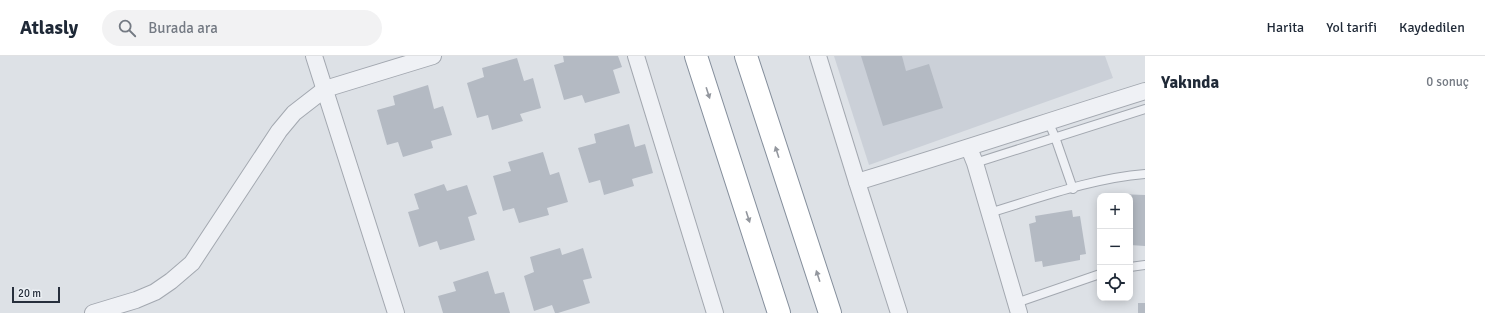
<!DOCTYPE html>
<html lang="tr">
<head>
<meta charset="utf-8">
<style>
  body { margin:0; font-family:Signika,sans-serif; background:#f2f2f3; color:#1f2937 }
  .controls { position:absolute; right:12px; bottom:12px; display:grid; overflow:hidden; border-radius:8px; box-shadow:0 2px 10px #0003 }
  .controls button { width:36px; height:36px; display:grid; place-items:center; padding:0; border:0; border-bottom:1px solid #e0e1e3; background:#fff; color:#1f2937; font:20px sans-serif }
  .scale { position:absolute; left:12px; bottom:10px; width:48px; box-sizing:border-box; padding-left:4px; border:2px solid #272f3c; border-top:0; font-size:11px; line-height:14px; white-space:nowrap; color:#272f3c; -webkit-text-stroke:3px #ecf0f4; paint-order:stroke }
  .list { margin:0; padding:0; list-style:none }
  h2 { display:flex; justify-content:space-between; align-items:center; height:52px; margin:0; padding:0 16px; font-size:17px }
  h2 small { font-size:13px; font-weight:400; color:#747a83 }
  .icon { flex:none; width:22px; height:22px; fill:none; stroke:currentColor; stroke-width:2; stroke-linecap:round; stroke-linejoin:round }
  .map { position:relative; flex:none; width:1145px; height:257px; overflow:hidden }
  header { display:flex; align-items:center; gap:24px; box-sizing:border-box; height:56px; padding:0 20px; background:#fff; border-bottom:1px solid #e0e1e3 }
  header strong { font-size:19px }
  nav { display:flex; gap:22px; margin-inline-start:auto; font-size:14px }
  .search { width:280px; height:36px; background:#f2f2f3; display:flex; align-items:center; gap:10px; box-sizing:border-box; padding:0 14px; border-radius:22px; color:#747a83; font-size:15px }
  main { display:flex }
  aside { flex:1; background:#fff }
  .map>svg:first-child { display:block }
</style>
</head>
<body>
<header>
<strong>Atlasly</strong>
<div class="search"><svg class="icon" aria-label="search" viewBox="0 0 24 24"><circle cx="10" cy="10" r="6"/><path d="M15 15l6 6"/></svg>Burada ara</div>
<nav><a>Harita</a><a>Yol tarifi</a><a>Kaydedilen</a></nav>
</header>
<main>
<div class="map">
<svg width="1145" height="257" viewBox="0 0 1145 257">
  <rect width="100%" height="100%" fill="#dde1e6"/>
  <path fill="#cbd0d8" d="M834,0H1105L1113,22L869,109Z"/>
  <g fill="#b4bac3">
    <path d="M563,0H618L622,11L613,14L620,37L585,47L582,39L564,44L554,9L564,6Z"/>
    <path d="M861,0H902L906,15L929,8L943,52L883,70Z"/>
    <path d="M517,2L524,25L533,22L541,52L520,58L523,65L492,74L488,59L477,62L467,27L484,21L482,12Z"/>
    <path d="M428,29L434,53L443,50L452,79L431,85L433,92L403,101L398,86L387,89L377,54L395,49L393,40Z"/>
    <path d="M629,68L635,91L645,88L653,117L632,123L634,130L604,139L600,124L589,127L578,92L596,87L594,78Z"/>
    <path d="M543,96L550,119L559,116L568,146L547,152L549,159L519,167L514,152L503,155L493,120L511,115L508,106Z"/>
    <path d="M444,128L447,135L467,129L477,158L468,161L475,184L440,194L437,185L419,191L408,156L419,153L414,138Z"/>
    <path d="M1118,138L1145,139V190L1130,189V140H1118Z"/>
    <path d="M1072,154L1073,161L1080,160L1086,198L1080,199V204L1043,211L1042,205L1035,206L1029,168L1036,166L1035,160Z"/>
    <path d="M560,192L562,199L583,192L592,222L583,224L590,247L558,257H555L552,249L534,255L524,220L534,216L530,201Z"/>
    <path d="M488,215L495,238L504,236L510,257H443L438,240L456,235L453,226Z"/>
    <rect x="1138" y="247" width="7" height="10"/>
  </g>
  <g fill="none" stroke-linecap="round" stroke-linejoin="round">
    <g stroke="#a3a8b0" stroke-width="10">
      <g id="lane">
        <path d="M1048,65L1055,81L1073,133"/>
        <path d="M975,107L1145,53"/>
        <path d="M989,157C1039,142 1093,122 1145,118"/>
        <path d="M1130,211L1145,209"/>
        <path d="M1016,247L1100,218"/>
      </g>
    </g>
    <g stroke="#a3a8b0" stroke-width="18">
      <g id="street">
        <path d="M314,0L396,257"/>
        <path d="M636,0L715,257"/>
        <path d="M818,0L857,126L899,257"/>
        <path d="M969,92L975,107L1019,257"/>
        <path d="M857,126C953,97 1049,65 1145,35"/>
        <path d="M93,257L136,244L155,236L171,225L192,207L279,75L294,57L325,33L433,0"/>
      </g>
    </g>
    <g stroke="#858f9c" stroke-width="24">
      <g id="highway">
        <path d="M696,0L779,257"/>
        <path d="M746,0L830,257"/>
      </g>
    </g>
    <use href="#lane" stroke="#eff1f5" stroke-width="8"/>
    <use href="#street" stroke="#eff1f5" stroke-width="16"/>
    <use href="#highway" stroke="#fff" stroke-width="22"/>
  </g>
  <defs><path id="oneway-solid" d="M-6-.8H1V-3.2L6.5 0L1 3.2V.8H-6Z"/></defs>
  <g fill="#93979e">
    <use href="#oneway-solid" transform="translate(708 37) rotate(72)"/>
    <use href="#oneway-solid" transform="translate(777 96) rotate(-108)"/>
    <use href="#oneway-solid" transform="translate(748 161) rotate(72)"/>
    <use href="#oneway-solid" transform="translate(818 220) rotate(-108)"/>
  </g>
</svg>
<div class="controls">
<button>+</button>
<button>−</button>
<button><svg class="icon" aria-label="locate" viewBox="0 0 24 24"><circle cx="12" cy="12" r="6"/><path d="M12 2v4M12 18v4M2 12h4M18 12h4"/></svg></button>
</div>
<div class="scale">20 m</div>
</div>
<aside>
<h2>Yakında<small>0 sonuç</small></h2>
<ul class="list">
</ul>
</aside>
</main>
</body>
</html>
